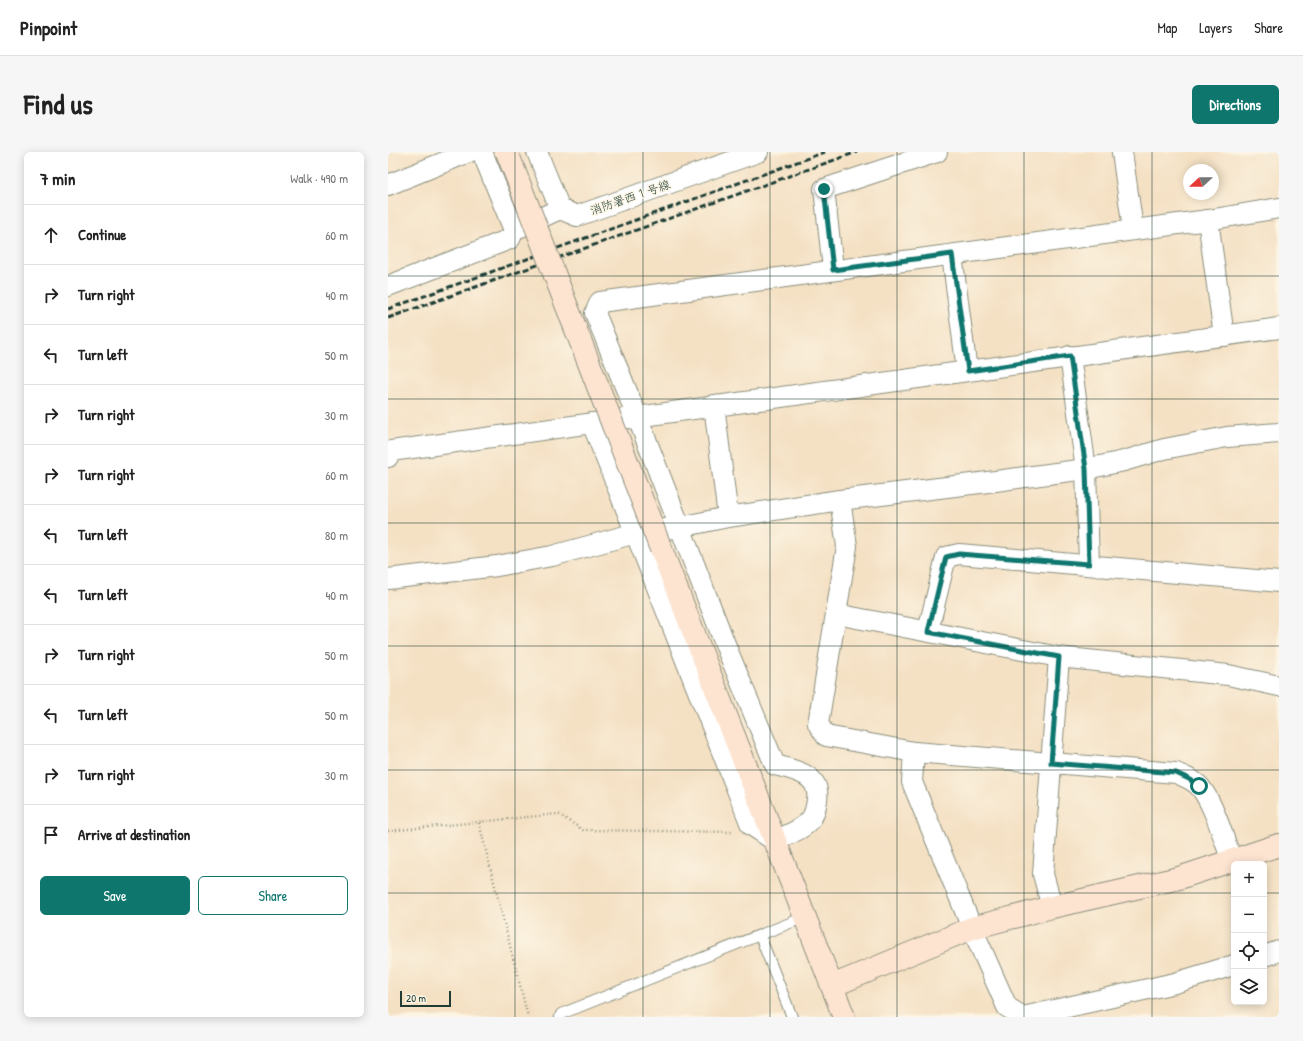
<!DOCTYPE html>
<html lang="en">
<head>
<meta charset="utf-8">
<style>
  body { margin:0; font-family:"Patrick Hand","Klee One",sans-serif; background:#f6f6f6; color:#222 }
  .controls { position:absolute; right:12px; bottom:12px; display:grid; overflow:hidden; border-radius:6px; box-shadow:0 2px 10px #0003 }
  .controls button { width:36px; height:36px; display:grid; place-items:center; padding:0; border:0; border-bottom:1px solid #e0e0e0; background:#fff; color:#222; font:20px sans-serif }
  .compass { position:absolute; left:795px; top:12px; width:36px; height:36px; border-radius:50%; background:#fff; box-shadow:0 2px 10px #0003; rotate:248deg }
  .scale { position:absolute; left:12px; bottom:10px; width:51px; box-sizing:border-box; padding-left:4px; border:2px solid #1f3d34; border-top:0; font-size:11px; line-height:14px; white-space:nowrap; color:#1f3d34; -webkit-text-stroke:3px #fcf5e5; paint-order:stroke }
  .stop { position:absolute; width:12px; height:12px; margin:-9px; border:3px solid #0f766e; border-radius:50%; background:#fff }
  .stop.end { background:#0f766e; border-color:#fff; box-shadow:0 1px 4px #0008 }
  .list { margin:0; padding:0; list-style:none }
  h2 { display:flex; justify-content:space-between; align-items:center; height:52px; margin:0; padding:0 16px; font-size:17px }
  h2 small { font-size:13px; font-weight:400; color:#767676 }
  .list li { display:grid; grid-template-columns:26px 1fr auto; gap:12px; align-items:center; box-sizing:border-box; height:60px; padding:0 16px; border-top:1px solid #e0e0e0 }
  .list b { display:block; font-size:15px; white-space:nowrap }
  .list em { font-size:13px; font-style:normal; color:#767676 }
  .actions { display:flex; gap:8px; padding:12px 16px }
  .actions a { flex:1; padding:9px 0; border:1px solid #0f766e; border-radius:6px; text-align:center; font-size:14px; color:#0f766e }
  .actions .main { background:#0f766e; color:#fff }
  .icon { flex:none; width:22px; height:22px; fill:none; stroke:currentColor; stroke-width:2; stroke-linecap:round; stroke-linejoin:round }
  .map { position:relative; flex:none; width:891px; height:865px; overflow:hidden; border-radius:6px }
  header { display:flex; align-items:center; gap:24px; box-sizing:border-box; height:56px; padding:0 20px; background:#fff; border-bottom:1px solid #e0e0e0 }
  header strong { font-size:19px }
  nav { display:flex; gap:22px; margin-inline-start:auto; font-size:14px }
  .intro { display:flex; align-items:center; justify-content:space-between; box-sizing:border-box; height:96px; padding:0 24px }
  h1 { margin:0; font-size:28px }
  .button { padding:10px 18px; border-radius:6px; background:#0f766e; color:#fff; font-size:14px; font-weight:700 }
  main { display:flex; gap:24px; padding:0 24px }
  aside { flex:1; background:#fff; border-radius:6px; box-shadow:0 2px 10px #0003 }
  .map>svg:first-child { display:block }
</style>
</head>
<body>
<header>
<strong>Pinpoint</strong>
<nav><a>Map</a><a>Layers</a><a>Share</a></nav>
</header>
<div class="intro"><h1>Find us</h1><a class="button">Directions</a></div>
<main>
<aside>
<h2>7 min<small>Walk · 490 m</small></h2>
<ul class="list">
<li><svg class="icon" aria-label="ahead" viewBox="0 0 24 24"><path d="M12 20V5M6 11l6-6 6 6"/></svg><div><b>Continue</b></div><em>60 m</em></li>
<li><svg class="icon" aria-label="right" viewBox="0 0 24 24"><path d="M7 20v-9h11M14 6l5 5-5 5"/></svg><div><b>Turn right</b></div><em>40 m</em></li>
<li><svg class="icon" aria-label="left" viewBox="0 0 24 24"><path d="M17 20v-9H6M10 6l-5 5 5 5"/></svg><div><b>Turn left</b></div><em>50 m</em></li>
<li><svg class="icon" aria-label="right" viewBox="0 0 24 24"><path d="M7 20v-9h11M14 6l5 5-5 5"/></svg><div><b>Turn right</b></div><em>30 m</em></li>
<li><svg class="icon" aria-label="right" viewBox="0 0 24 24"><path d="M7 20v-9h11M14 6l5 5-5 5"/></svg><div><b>Turn right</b></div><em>60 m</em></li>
<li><svg class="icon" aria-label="left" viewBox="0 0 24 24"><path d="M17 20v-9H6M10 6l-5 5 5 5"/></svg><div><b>Turn left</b></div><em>80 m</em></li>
<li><svg class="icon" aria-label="left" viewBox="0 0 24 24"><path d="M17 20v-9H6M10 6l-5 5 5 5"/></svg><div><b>Turn left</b></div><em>40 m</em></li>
<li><svg class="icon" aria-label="right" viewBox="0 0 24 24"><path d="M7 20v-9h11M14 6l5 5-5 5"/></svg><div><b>Turn right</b></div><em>50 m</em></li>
<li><svg class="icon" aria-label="left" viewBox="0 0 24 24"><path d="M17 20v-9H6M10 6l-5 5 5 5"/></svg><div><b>Turn left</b></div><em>50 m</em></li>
<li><svg class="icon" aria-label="right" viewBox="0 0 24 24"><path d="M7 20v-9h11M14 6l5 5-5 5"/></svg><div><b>Turn right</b></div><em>30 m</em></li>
<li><svg class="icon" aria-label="arrive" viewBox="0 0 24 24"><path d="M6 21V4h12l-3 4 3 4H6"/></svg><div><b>Arrive at destination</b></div></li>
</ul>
<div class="actions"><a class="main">Save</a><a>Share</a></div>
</aside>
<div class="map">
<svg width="891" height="865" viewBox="0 0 891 865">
  <rect width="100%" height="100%" fill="#fcf5e5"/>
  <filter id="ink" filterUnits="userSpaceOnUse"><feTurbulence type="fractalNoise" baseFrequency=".025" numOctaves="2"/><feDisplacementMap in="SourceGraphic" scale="8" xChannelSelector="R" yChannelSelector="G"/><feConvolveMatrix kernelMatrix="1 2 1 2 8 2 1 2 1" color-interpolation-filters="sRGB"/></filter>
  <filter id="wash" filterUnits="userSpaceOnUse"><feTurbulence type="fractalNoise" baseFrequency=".012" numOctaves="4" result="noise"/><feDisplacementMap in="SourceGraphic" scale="16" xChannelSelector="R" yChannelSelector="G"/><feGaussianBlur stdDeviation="0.9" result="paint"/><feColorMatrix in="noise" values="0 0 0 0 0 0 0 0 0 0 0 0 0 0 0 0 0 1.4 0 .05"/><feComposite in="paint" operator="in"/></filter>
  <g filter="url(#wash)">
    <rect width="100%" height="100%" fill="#f4e0c3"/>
  </g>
  <g filter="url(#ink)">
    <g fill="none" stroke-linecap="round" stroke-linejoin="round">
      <g stroke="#8a8e7c" stroke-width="12">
        <g id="lane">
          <path d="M372,784L404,865"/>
          <path d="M172,865L173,862L417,765"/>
        </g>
      </g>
      <g stroke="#8a8e7c" stroke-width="22">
        <g id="street">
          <path d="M94,0L126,78"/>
          <path d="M149,0L172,57L189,64L370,0"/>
          <path d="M734,0L745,77"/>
          <path d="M0,33L81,0"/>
          <path d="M820,68L836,184"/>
          <path d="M564,103L579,219"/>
          <path d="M445,117L436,37L549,0"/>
          <path d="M0,134L122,87L126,78L172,57"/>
          <path d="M682,204L698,317L701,412"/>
          <path d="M326,253L340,365"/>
          <path d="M204,271L363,673L387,689C398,683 415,678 422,668C427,663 428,654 429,648C433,622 406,618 387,613L339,497L249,264L207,161L212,150L820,68L891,56"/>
          <path d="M0,305L3,299L891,176"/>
          <path d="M452,348L459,394L430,572L438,584L526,600L788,621C797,625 806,628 812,635C826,652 836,688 844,709"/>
          <path d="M0,427L109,414L164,404L248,381L292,375L340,365L452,348L600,330L698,317L736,309L776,297L839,285L891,281"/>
          <path d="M448,462L671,505L840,523L891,534"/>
          <path d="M540,479L558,405L571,402L891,430"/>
          <path d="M526,600L524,630L584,776L619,855L635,865L787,831L846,813"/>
          <path d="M664,755L655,722L671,505"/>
          <path d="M876,804L891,799"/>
        </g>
      </g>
      <g stroke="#8a8e7c" stroke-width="24">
        <g id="secondary">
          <path d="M273,397L456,865"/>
          <path d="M444,834L584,776L664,755L791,726L891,693"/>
        </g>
      </g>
      <g stroke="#8a8e7c" stroke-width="2.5" stroke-dasharray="1 3" stroke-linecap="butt">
        <path d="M91,671L140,865"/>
        <path d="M0,679L170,662L195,678L345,680"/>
      </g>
      <use href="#lane" stroke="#fff" stroke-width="10"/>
      <use href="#street" stroke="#fff" stroke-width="20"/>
      <use href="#secondary" stroke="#fde4d1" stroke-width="22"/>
      <g stroke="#1f3d34" stroke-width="3" stroke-dasharray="6 3" stroke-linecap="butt">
        <path d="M0,157L437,0"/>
        <path d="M0,166L469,0"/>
      </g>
      <g stroke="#8a8e7c" stroke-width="24" stroke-linecap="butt">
        <path id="secondary-bridge" d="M119,0L273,397"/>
      </g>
      <use href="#secondary-bridge" stroke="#fde4d1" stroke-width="22"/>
    </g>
  </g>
  <g fill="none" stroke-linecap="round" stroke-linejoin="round" filter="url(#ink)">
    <path stroke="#0f766e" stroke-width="5" d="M436,37L445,118L564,102L580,219L682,204L698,317L701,412L571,402L558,405L540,480L671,505L663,611L788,621L801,627L811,634"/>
  </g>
  <path fill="none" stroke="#1f3d34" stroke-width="1" stroke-opacity="0.55" d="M127,0V865M255,0V865M382,0V865M509,0V865M636,0V865M764,0V865M0,124H891M0,247H891M0,371H891M0,494H891M0,618H891M0,741H846M876,741H891"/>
  <g text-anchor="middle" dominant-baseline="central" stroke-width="3" stroke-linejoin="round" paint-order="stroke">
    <g font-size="12" fill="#1f3d34" stroke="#fcf5e5">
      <text transform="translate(242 45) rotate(-19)">消防署西１号線</text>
    </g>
  </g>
</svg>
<div class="controls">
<button>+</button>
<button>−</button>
<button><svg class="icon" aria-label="locate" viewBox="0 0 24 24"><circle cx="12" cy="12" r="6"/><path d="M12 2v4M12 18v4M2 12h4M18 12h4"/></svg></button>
<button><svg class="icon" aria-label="layers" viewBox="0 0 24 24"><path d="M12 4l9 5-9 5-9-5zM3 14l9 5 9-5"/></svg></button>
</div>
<svg class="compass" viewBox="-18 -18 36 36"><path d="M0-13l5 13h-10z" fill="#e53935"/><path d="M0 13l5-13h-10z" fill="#767676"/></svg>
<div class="scale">20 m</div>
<div class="stop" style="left:811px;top:634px"></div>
<div class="stop end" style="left:436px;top:37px"></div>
</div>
</main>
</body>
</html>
